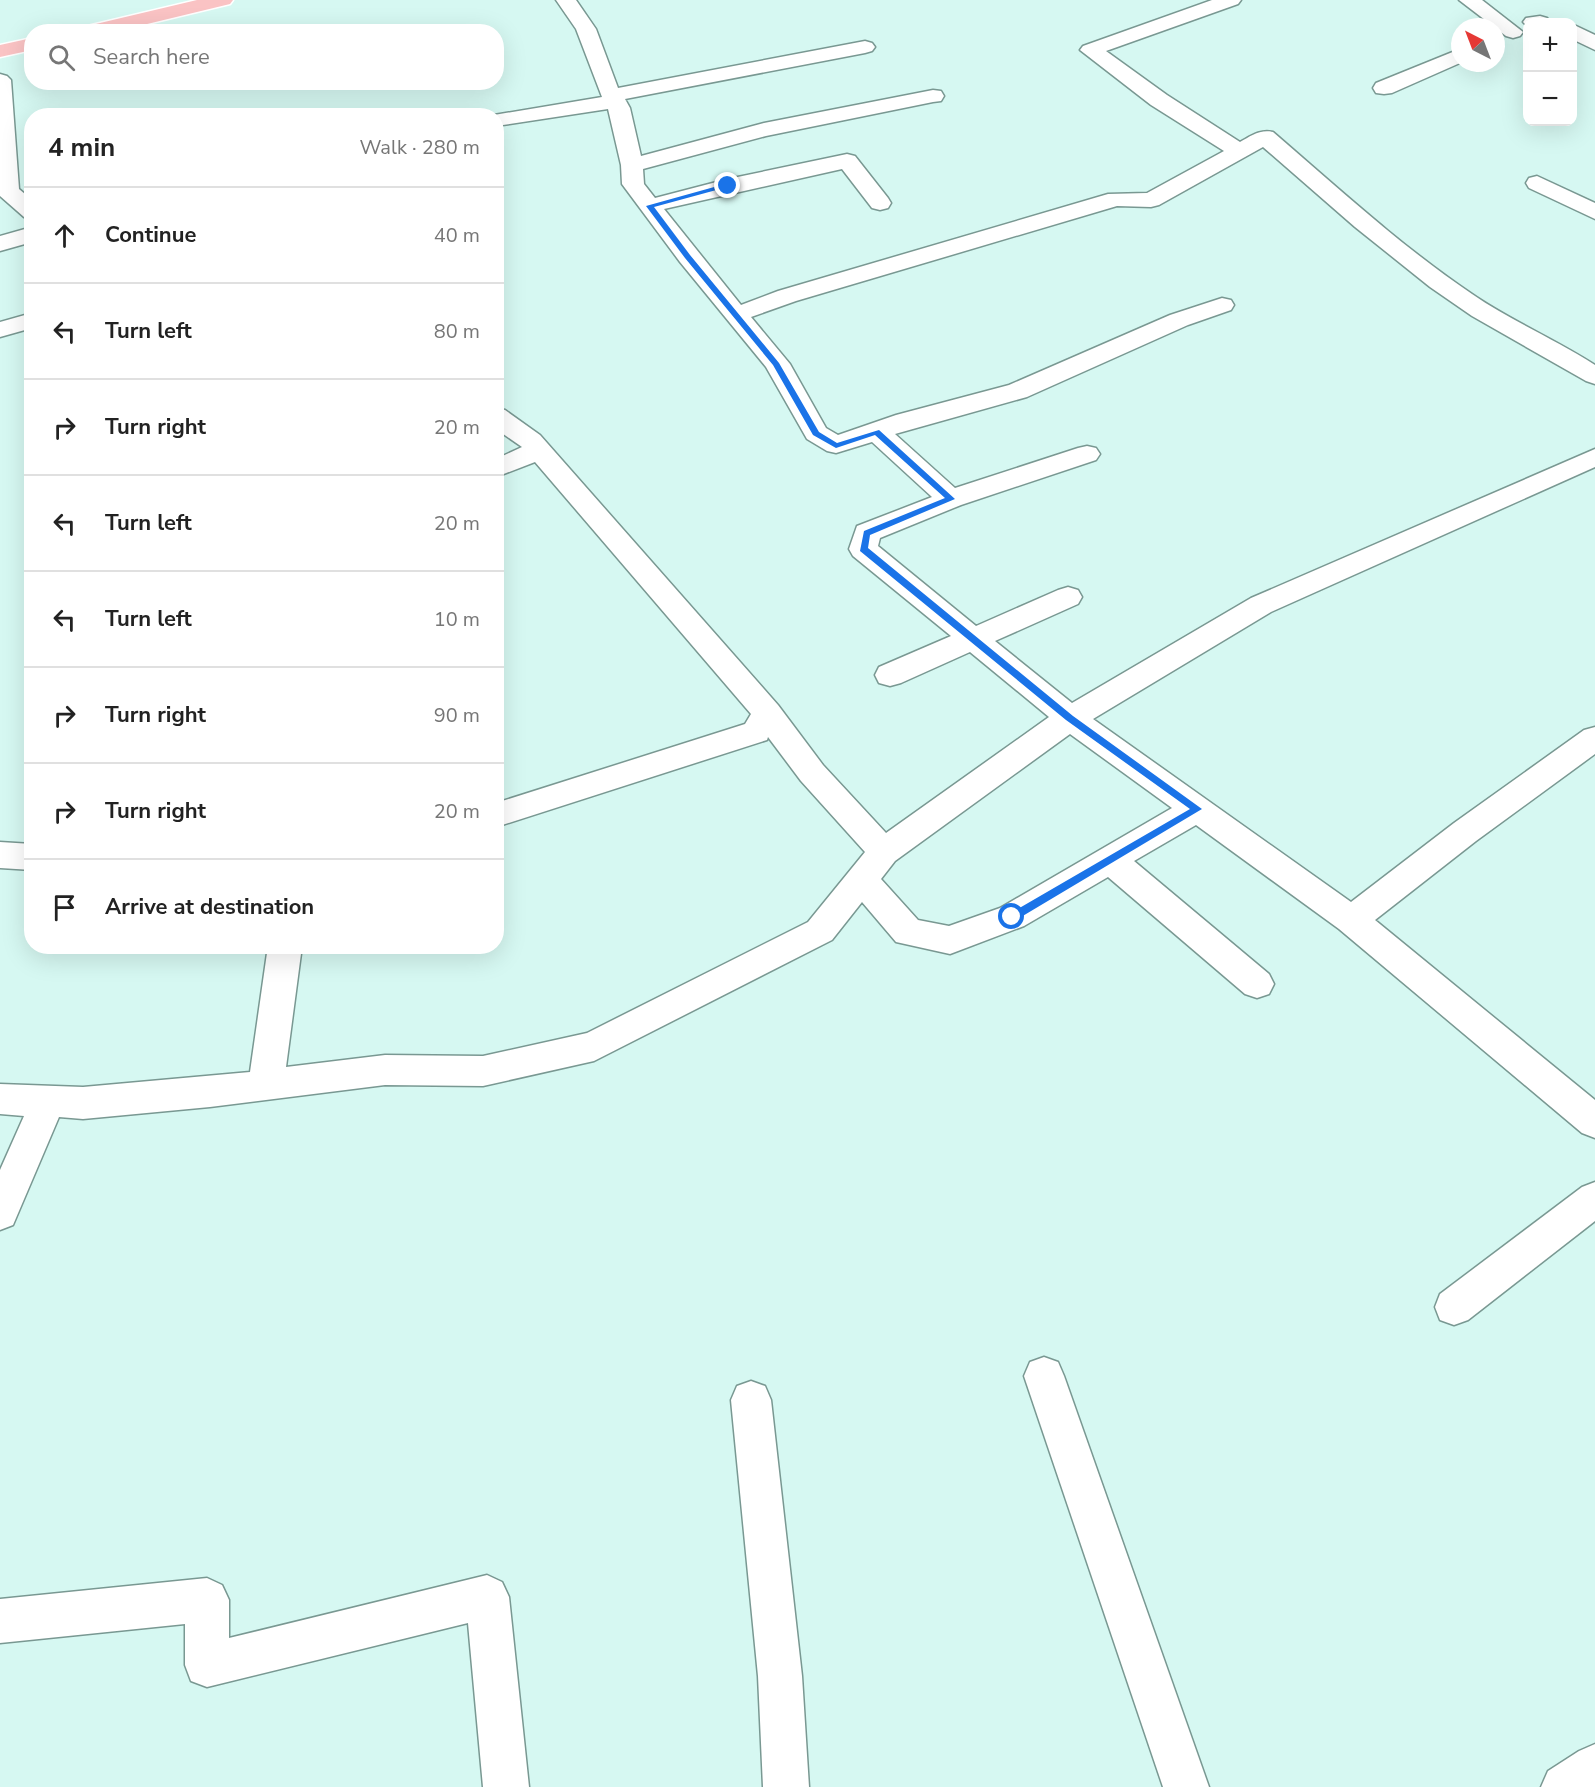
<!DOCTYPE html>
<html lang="en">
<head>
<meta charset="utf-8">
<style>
  body { margin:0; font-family:"Nunito Sans",sans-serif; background:#f2f2f2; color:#222 }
  .controls { position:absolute; right:18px; top:18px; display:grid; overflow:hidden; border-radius:12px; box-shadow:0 6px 24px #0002 }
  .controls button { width:54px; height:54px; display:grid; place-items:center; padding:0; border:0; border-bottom:2px solid #e0e0e0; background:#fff; color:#222; font:30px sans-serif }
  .compass { position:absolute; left:1451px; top:18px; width:54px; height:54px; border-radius:50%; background:#fff; box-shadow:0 6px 24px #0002; rotate:318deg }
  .stop { position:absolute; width:18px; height:18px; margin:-14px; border:4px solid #1a73e8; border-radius:50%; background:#fff }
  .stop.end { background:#1a73e8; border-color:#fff; box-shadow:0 2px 6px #0008 }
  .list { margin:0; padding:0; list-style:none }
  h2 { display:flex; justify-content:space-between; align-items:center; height:78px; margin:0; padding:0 24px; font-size:26px }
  h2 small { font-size:20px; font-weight:400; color:#767676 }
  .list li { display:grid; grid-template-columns:39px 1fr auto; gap:18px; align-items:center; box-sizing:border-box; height:96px; padding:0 24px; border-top:2px solid #e0e0e0 }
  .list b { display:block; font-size:22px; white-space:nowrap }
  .list em { font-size:20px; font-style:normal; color:#767676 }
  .icon { flex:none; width:33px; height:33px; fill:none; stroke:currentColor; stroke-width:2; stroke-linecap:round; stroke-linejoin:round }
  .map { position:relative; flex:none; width:1595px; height:1787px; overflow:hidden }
  .search { position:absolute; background:#fff; box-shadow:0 6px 24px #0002; left:24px; top:24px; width:480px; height:66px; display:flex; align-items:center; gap:15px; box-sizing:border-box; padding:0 21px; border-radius:24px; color:#767676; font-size:22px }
  .panel { position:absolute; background:#fff; box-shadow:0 6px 24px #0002; left:24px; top:108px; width:480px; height:846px; border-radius:24px }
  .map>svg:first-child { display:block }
</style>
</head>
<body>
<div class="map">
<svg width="1595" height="1787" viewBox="0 0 1595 1787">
  <rect width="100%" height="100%" fill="#d6f8f2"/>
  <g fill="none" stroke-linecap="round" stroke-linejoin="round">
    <g stroke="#799892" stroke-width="3">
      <g id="minor">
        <path d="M556,0H576L596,29L618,88L865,41L872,43L875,47L872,51L865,53L625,99L630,108L641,156L764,123L933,90L941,91L944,96L941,101L933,102L766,136L643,169L644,184L655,198L728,179L847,154L855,156L888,198L891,203L888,208L880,210L872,208L842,169L664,209L741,305L778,291L1108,194L1147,193L1224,151L1151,105L1080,50L1083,46L1212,0H1241L1238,4L1106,51L1167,95L1240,142C1251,136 1260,129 1273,132C1338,188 1401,246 1472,294C1511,321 1555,339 1595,365V384L1586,381L1472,316L1430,287L1355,227L1263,147L1159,205L1151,207L1117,206L796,301L751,317L790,364L826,428L838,435L896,415L1009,385L1170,315L1222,298L1231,300L1234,305L1231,310L1188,325L1027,397L895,434L955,488L1078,448L1087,446L1096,448L1100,454L1096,460L961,505L880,538L878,546L976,626L1058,590L1068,587L1078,590L1082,597L1078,604L995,641L1072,703L1251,598L1595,449V467L1271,612L1093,719L1351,902L1454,823L1584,730L1595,727V754L1476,841L1375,920L1595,1100V1138L1582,1133L1339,929L1196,825L1134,861L1269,974L1274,984L1269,994L1257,998L1245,994L1108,877L1024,926L950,954L896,942L862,902L832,940L594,1061L483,1086L385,1085L210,1107L83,1119L59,1117L13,1225L0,1230V1170L24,1116L0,1114V1084L83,1087L250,1072L268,946H302L286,1067L385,1055L483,1056L587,1033L808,922L865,852L801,781L768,737L767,740L496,827V803L745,724L751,714L535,462L496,477V459L522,447L496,429V408L505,410L540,435L778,705L823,765L886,833L1049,717L970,652L901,683L890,686L879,683L875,675L879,667L951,636L853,556L849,549L857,526L932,497L872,442L836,453L827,451L807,439L766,367L680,262L622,184L621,165L608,109L496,126V116H488L602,97L576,29ZM1070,734L1172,808L1000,908L949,926L918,920L881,879L895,861Z"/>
        <path d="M1459,0H1482L1523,32L1520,36L1513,38L1506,36Z"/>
        <path d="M1540,16L1547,18L1550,22H1528V27L1523,22L1526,18Z"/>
        <path d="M1572,24L1595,35V50L1572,39Z"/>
        <path d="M1460,49V63L1392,93L1384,94L1376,93L1373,88L1376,83Z"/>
        <path d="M0,74L7,76L11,80L19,189L32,200V219L24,217L0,196Z"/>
        <path d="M1537,176L1595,203V219L1529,188L1526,183L1529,178Z"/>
        <path d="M32,227V242L0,251V236Z"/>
        <path d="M32,313V328L0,337V322Z"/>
        <path d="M0,842L32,844V870L0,868Z"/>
        <path d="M1595,1182V1221L1468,1320L1454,1325L1440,1320L1435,1307L1440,1294L1582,1187Z"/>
        <path d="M1044,1357L1058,1362L1064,1376L1209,1787H1163L1024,1376L1030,1362Z"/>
        <path d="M751,1381L765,1386L771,1400L802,1676L809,1787H763L758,1676L731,1400L737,1386Z"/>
        <path d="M487,1575L502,1582L509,1597L529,1787H483L468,1623L207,1687L191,1681L185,1665V1624L0,1643V1599L207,1578L222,1585L229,1600V1638Z"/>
        <path d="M1595,1744V1787H1541L1548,1771L1579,1751Z"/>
      </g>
    </g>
    <g stroke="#fff" stroke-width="3">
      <g id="highway">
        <path d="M197,0H233L230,4L114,32H76L79,28Z"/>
        <path d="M32,38V50L0,57V45Z"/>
      </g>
    </g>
    <use href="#minor" fill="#fff" fill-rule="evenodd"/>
    <use href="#highway" fill="#fac3c4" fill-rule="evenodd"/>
  </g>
  <path fill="#1a73e8" d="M725,184L731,186L654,207L690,255L779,363L819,432L837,443L879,430L955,499L870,535L868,548L1073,716L1202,809L1016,920H1009V914L1190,809L1066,720L860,551L864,531L945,498L875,435L836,448L813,435L773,365L685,258L646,206Z"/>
</svg>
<div class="controls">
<button>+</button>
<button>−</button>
</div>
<svg class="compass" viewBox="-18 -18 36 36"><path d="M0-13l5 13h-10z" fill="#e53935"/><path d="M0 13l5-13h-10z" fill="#767676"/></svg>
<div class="stop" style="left:1012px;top:917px"></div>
<div class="stop end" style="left:728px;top:186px"></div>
<div class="search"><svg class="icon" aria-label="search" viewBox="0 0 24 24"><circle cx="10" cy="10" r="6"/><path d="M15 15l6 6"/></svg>Search here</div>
<section class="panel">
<h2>4 min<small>Walk · 280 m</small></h2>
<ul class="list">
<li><svg class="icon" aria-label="ahead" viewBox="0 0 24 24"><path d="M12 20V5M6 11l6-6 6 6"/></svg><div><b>Continue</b></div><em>40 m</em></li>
<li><svg class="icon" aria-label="left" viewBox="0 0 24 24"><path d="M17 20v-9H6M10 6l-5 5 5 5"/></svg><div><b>Turn left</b></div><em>80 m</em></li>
<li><svg class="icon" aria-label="right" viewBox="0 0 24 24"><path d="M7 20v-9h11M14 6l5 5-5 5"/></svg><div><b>Turn right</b></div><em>20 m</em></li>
<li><svg class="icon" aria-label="left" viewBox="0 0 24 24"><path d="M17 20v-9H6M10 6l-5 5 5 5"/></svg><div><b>Turn left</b></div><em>20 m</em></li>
<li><svg class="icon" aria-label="left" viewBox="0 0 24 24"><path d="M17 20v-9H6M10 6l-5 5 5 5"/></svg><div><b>Turn left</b></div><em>10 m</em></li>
<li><svg class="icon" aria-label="right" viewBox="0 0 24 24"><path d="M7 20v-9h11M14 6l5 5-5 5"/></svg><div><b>Turn right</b></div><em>90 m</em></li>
<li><svg class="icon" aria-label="right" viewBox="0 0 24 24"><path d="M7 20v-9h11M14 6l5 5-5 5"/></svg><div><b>Turn right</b></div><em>20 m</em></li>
<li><svg class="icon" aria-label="arrive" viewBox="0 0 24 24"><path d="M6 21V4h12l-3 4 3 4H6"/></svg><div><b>Arrive at destination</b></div></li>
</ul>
</section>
</div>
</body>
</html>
